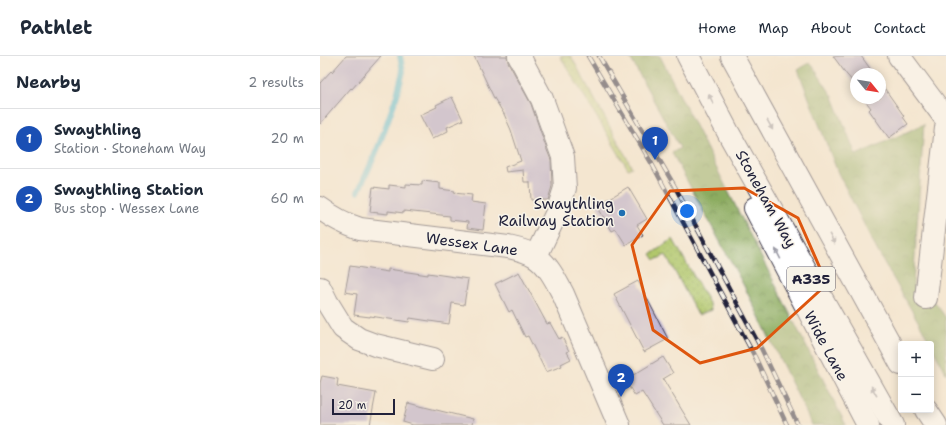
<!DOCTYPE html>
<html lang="en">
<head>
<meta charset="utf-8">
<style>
  body { margin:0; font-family:"Shantell Sans",sans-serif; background:#f6f6f7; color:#1f2937 }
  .controls { position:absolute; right:12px; bottom:12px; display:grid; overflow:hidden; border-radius:4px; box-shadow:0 2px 10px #0003 }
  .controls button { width:36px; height:36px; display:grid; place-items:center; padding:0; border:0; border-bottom:1px solid #e0e1e3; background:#fff; color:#1f2937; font:20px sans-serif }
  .compass { position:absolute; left:530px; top:12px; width:36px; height:36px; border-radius:50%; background:#fff; box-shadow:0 2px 10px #0003; rotate:120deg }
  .scale { position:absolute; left:12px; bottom:10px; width:63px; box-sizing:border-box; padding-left:4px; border:2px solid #22223b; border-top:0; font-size:11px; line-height:14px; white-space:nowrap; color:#22223b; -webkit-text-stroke:3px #f7f3e8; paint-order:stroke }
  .you { position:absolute; left:367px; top:155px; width:14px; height:14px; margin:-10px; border:3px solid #fff; border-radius:50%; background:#1a73e8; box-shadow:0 0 0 6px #1a73e833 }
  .badge { display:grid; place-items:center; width:26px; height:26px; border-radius:50%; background:#1f6fb2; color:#fff; font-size:13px; font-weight:700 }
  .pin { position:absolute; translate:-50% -33px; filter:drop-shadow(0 1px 2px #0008) }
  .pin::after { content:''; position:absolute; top:21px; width:14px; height:12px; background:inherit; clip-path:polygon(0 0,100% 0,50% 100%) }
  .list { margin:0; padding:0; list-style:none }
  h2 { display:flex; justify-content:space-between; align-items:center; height:52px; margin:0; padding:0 16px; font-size:17px }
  h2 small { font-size:13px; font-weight:400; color:#747a83 }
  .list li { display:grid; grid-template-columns:26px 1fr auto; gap:12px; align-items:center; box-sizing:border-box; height:60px; padding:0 16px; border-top:1px solid #e0e1e3 }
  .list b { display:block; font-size:15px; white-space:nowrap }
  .list p { margin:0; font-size:13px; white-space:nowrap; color:#747a83 }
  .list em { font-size:13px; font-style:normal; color:#747a83 }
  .map { position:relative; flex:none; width:626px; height:369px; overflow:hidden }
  header { display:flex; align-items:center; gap:24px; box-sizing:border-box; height:56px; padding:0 20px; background:#fff; border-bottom:1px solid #e0e1e3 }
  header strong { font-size:19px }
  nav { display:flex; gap:22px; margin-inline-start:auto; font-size:14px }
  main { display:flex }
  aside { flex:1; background:#fff }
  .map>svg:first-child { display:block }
</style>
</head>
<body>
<header>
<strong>Pathlet</strong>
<nav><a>Home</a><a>Map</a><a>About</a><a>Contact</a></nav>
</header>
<main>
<aside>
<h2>Nearby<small>2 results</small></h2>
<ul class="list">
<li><span class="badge" style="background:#1a4fb4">1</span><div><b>Swaythling</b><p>Station · Stoneham Way</p></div><em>20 m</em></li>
<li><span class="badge" style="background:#1a4fb4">2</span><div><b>Swaythling Station</b><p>Bus stop · Wessex Lane</p></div><em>60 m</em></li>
</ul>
</aside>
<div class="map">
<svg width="626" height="369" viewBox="0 0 626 369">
  <defs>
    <pattern id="forest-crowns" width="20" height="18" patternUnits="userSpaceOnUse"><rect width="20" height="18" fill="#8cac60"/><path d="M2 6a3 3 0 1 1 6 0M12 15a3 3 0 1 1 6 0" fill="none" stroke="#728c50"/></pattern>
    <pattern id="park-dots" width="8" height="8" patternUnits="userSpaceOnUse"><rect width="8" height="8" fill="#b1c76c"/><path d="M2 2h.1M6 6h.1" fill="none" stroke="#98ab5e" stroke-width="1.8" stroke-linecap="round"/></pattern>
  </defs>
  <rect width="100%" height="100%" fill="#f7f3e8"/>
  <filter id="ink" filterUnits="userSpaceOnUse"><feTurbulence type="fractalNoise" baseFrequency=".025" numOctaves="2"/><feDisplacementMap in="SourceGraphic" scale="8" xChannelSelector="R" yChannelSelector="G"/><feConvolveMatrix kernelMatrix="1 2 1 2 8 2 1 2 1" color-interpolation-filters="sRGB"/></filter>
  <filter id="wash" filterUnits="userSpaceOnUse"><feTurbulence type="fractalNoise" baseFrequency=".012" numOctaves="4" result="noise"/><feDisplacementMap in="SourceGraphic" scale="16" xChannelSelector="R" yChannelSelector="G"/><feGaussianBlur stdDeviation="0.9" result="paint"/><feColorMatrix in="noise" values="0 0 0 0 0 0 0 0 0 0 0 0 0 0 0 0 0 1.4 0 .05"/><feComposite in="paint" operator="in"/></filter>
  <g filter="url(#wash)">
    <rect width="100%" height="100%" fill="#f4e6d0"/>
    <g fill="url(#forest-crowns)" stroke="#57674e">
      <path d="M309,0H340L526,369H492L424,230L352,97L360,92Z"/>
      <path d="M490,6L513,41L536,99L604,68L593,230L616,247L626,262V318L603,274L558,196L518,117L478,14Z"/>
    </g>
    <g fill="url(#park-dots)" stroke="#6a7454">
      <path d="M240,0H251L312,111L308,113Z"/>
      <path d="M353,183L390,249L391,254L378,259L346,199L335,204L331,198Z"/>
    </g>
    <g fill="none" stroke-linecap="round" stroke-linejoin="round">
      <path stroke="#58bdd6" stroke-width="6" d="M38,136L50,110L59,89L77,39L83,15L80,0"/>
    </g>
    <g id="blocks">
      <g fill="#aca0ca">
        <path d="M26,0H61L45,18L32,33L31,32L0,68V27L11,15L12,16Z"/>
        <path d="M154,0H187L188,6L211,48L227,94L231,104L232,130L228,144H211L210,126H204L203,114L186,116L185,111L201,105L191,74L184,58L174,42Z"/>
        <path d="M513,0H541L554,18H536V29L527,19Z"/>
        <path d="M560,26L584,60L583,61L588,68L569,82L549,54L551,52L543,42H560Z"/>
        <path d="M132,41L143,64L127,71L128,75L112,83L100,59L117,51L116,49Z"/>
        <path d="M102,125L120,127V133L135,135L134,137L152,139L151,146L166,148L163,174L147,172L148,166L130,164V160L84,155V157L68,155V158L50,156L53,131L69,133V129L86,131V128L102,129Z"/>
        <path d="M308,131L327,163L317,169L323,179L306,189L296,173L292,175L277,150Z"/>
        <path d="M30,210L68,216V213L108,219V217L148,223L144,249L132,247L129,268L90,262L89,266L50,260V261L34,259L37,238L25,236Z"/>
        <path d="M199,216L227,268L230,267L239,283L242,281L249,295L247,296L251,303L241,308L242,310L226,316L208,280L205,281L192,254L189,256L175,228Z"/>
        <path d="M318,225L348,283L324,296L294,238Z"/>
        <path d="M343,301L353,317L343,323L371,369H343L322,336L315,340L305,324Z"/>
        <path d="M2,320L18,323L17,330L56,337L50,369H0V327Z"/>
        <path d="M88,347L153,363L152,369H93L83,366Z"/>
      </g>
    </g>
  </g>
  <g filter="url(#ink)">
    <use href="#blocks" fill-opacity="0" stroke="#423f51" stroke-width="1"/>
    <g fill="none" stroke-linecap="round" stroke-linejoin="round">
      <g stroke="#423f51" stroke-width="24">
        <g id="street">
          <path d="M199,0L222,43L243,101L245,132L238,154L216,200"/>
          <path d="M579,0L626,63"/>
          <path d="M0,232L7,246L23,272L39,283L55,289L113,303"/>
          <path d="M606,242L626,72"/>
        </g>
      </g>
      <g stroke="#423f51" stroke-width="24">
        <path id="secondary" d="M0,152C12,161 25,168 40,173L188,191C197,193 207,195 215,200C228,208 236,225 243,238L299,369"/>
      </g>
      <g stroke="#423f51" stroke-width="24">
        <g id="primary">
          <path d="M368,0L409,78L573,369"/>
          <path d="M412,0L581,308"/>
          <path d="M435,152L548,369"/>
          <path d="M606,354L616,369"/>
        </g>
      </g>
      <use href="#street" stroke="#fff" stroke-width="22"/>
      <use href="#secondary" stroke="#fff" stroke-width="22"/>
      <use href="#primary" stroke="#fff" stroke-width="22"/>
      <g stroke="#22223b" stroke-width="4.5">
        <g id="rail">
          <path d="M268,0L332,108L435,301L467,369"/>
          <path d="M279,0L354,129L442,294L478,369"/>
        </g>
      </g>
      <use href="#rail" stroke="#f7f3e8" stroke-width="3" stroke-dasharray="9" stroke-linecap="butt"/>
    </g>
    <defs><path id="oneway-solid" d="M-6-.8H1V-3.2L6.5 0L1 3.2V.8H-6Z"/></defs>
    <g fill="#9c9ca7">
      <use href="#oneway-solid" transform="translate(391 43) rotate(-118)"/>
      <use href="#oneway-solid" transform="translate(450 69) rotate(61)"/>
      <use href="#oneway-solid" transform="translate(512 183) rotate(61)"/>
      <use href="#oneway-solid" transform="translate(458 198) rotate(-117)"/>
      <use href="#oneway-solid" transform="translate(554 335) rotate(-119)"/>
    </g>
  </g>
  <path d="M0 0H626V369H0ZM424,132L478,162L507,228L437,292L380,307L333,274L312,189L350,135Z" fill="#f4e6d0" fill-opacity=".55" fill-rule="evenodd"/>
  <path fill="none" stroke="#de560e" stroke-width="3" stroke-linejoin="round" d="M424,132L478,162L507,228L437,292L380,307L333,274L312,189L350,135Z"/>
  <circle fill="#1f6fb2" stroke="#f7f3e8" stroke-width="1.5" cx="302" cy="157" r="4"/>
  <g text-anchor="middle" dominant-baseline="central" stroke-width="3" stroke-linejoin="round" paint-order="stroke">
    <rect fill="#f7f3e8" stroke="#62616f" stroke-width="1" x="467" y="211" width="48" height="24" rx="3"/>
    <g font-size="14" font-weight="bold" fill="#22223b">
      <text x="491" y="223">A335</text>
    </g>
    <g font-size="15" fill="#22223b" stroke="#f7f3e8">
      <text transform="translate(446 143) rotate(61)">Stoneham Way</text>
      <text transform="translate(152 188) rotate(8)">Wessex Lane</text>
      <text transform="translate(506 290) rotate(62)">Wide Lane</text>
    </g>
    <g font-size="15" fill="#22223b" stroke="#f7f3e8" text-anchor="end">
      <text x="294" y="148">Swaythling<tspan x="294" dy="17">Railway Station</tspan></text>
    </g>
  </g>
</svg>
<div class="controls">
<button>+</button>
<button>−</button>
</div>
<svg class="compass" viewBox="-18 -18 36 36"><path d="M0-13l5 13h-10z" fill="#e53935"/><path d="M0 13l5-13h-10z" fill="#747a83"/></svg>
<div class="scale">20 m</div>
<div class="you"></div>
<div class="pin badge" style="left:335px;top:104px;background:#1a4fb4">1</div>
<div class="pin badge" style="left:301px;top:341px;background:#1a4fb4">2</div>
</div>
</main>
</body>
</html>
